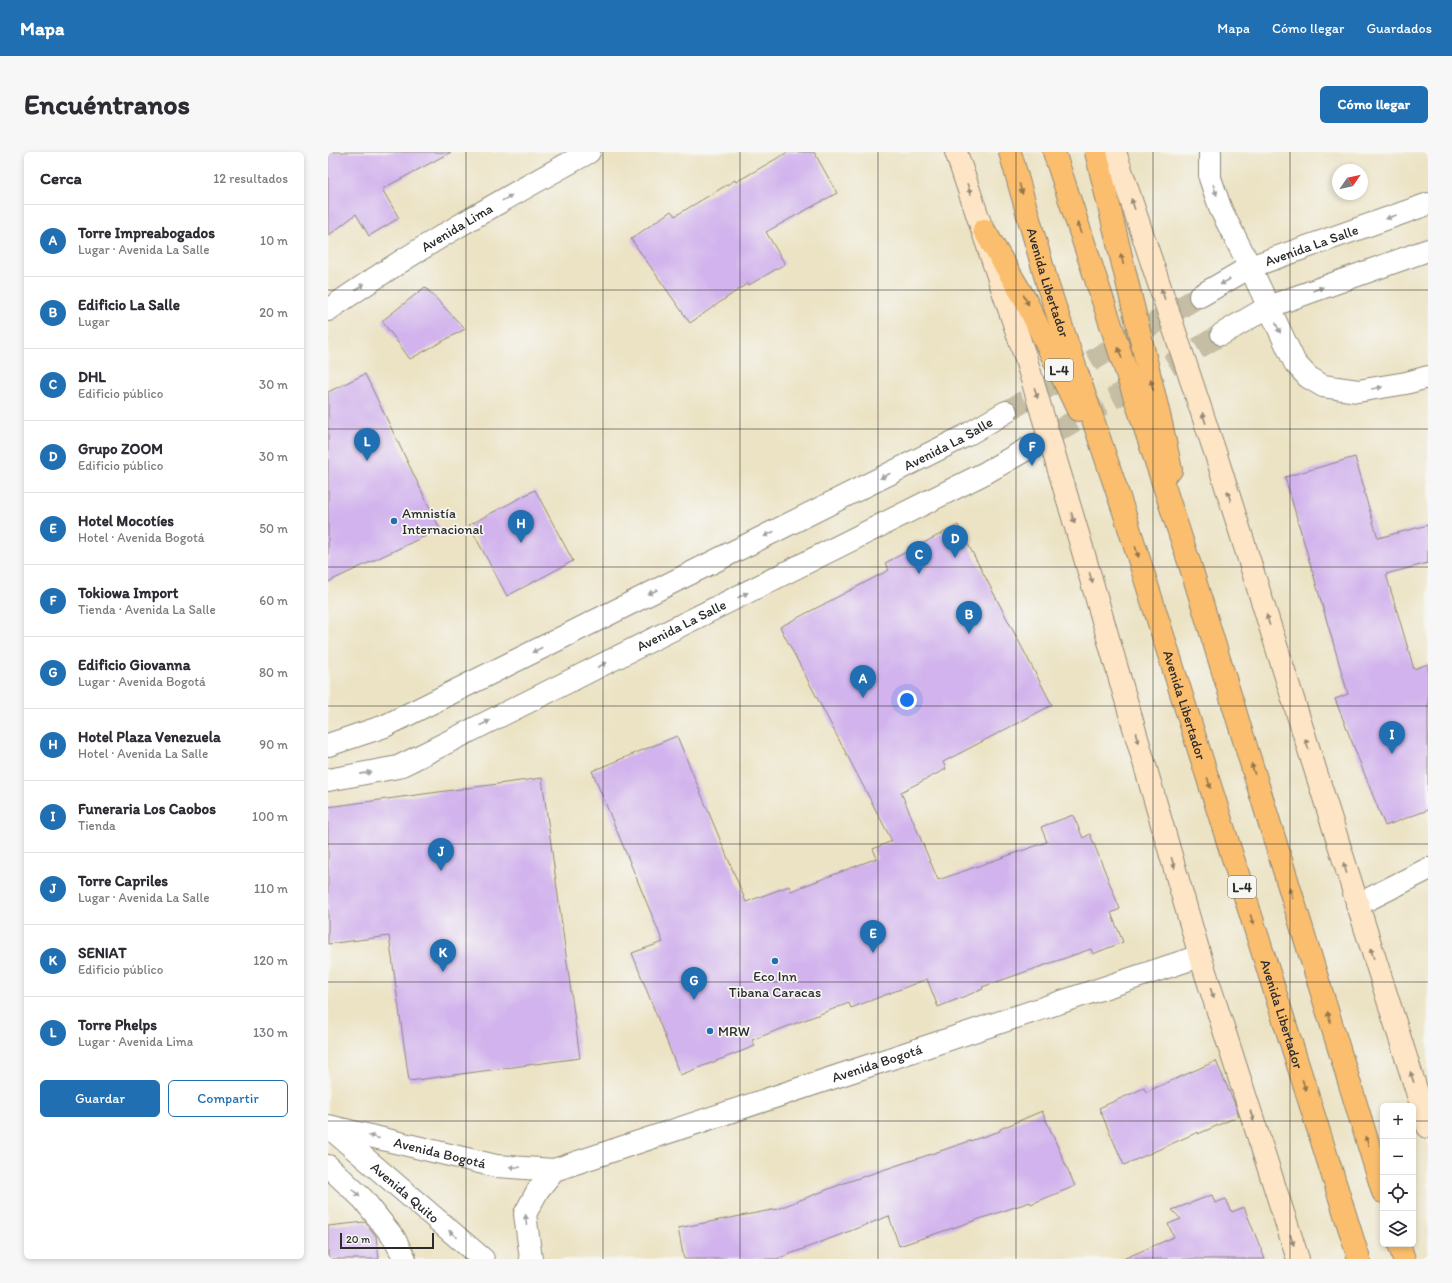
<!DOCTYPE html>
<html lang="es">
<head>
<meta charset="utf-8">
<style>
  body { margin:0; font-family:Itim,sans-serif; background:#f7f7f7; color:#2b2b33 }
  .controls { position:absolute; right:12px; bottom:12px; display:grid; overflow:hidden; border-radius:6px; box-shadow:0 2px 6px #0003 }
  .controls button { width:36px; height:36px; display:grid; place-items:center; padding:0; border:0; border-bottom:1px solid #e1e1e2; background:#fff; color:#2b2b33; font:20px sans-serif }
  .compass { position:absolute; left:1004px; top:12px; width:36px; height:36px; border-radius:50%; background:#fff; box-shadow:0 2px 6px #0003; rotate:56deg }
  .scale { position:absolute; left:12px; bottom:10px; width:94px; box-sizing:border-box; padding-left:4px; border:2px solid #2b2b2b; border-top:0; font-size:11px; line-height:14px; white-space:nowrap; color:#2b2b2b; -webkit-text-stroke:3px #f6f6f2; paint-order:stroke }
  .you { position:absolute; left:579px; top:548px; width:14px; height:14px; margin:-10px; border:3px solid #fff; border-radius:50%; background:#1a73e8; box-shadow:0 0 0 6px #1a73e833 }
  .badge { display:grid; place-items:center; width:26px; height:26px; border-radius:50%; background:#1f6fb2; color:#fff; font-size:13px; font-weight:700 }
  .pin { position:absolute; translate:-50% -33px; filter:drop-shadow(0 1px 2px #0008) }
  .pin::after { content:''; position:absolute; top:21px; width:14px; height:12px; background:inherit; clip-path:polygon(0 0,100% 0,50% 100%) }
  .list { margin:0; padding:0; list-style:none }
  h2 { display:flex; justify-content:space-between; align-items:center; height:52px; margin:0; padding:0 16px; font-size:17px }
  h2 small { font-size:13px; font-weight:400; color:#7c7c81 }
  .list li { display:grid; grid-template-columns:26px 1fr auto; gap:12px; align-items:center; box-sizing:border-box; height:72px; padding:0 16px; border-top:1px solid #e1e1e2 }
  .list b { display:block; font-size:15px; white-space:nowrap }
  .list p { margin:0; font-size:13px; white-space:nowrap; color:#7c7c81 }
  .list em { font-size:13px; font-style:normal; color:#7c7c81 }
  .actions { display:flex; gap:8px; padding:12px 16px }
  .actions a { flex:1; padding:9px 0; border:1px solid #1f6fb2; border-radius:6px; text-align:center; font-size:14px; color:#1f6fb2 }
  .actions .main { background:#1f6fb2; color:#fff }
  .icon { flex:none; width:22px; height:22px; fill:none; stroke:currentColor; stroke-width:2; stroke-linecap:round; stroke-linejoin:round }
  .map { position:relative; flex:none; width:1100px; height:1107px; overflow:hidden; border-radius:6px }
  header { display:flex; align-items:center; gap:24px; box-sizing:border-box; height:56px; padding:0 20px; background:#1f6fb2; color:#fff }
  header strong { font-size:19px }
  nav { display:flex; gap:22px; margin-inline-start:auto; font-size:14px }
  .intro { display:flex; align-items:center; justify-content:space-between; box-sizing:border-box; height:96px; padding:0 24px }
  h1 { margin:0; font-size:28px }
  .button { padding:10px 18px; border-radius:6px; background:#1f6fb2; color:#fff; font-size:14px; font-weight:700 }
  main { display:flex; gap:24px; padding:0 24px }
  aside { flex:1; background:#fff; border-radius:6px; box-shadow:0 2px 6px #0003 }
  .map>svg:first-child { display:block }
</style>
</head>
<body>
<header>
<strong>Mapa</strong>
<nav><a>Mapa</a><a>Cómo llegar</a><a>Guardados</a></nav>
</header>
<div class="intro"><h1>Encuéntranos</h1><a class="button">Cómo llegar</a></div>
<main>
<aside>
<h2>Cerca<small>12 resultados</small></h2>
<ul class="list">
<li><span class="badge">A</span><div><b>Torre Impreabogados</b><p>Lugar · Avenida La Salle</p></div><em>10 m</em></li>
<li><span class="badge">B</span><div><b>Edificio La Salle</b><p>Lugar</p></div><em>20 m</em></li>
<li><span class="badge">C</span><div><b>DHL</b><p>Edificio público</p></div><em>30 m</em></li>
<li><span class="badge">D</span><div><b>Grupo ZOOM</b><p>Edificio público</p></div><em>30 m</em></li>
<li><span class="badge">E</span><div><b>Hotel Mocotíes</b><p>Hotel · Avenida Bogotá</p></div><em>50 m</em></li>
<li><span class="badge">F</span><div><b>Tokiowa Import</b><p>Tienda · Avenida La Salle</p></div><em>60 m</em></li>
<li><span class="badge">G</span><div><b>Edificio Giovanna</b><p>Lugar · Avenida Bogotá</p></div><em>80 m</em></li>
<li><span class="badge">H</span><div><b>Hotel Plaza Venezuela</b><p>Hotel · Avenida La Salle</p></div><em>90 m</em></li>
<li><span class="badge">I</span><div><b>Funeraria Los Caobos</b><p>Tienda</p></div><em>100 m</em></li>
<li><span class="badge">J</span><div><b>Torre Capriles</b><p>Lugar · Avenida La Salle</p></div><em>110 m</em></li>
<li><span class="badge">K</span><div><b>SENIAT</b><p>Edificio público</p></div><em>120 m</em></li>
<li><span class="badge">L</span><div><b>Torre Phelps</b><p>Lugar · Avenida Lima</p></div><em>130 m</em></li>
</ul>
<div class="actions"><a class="main">Guardar</a><a>Compartir</a></div>
</aside>
<div class="map">
<svg width="1100" height="1107" viewBox="0 0 1100 1107">
  <rect width="100%" height="100%" fill="#f6f6f2"/>
  <filter id="ink" filterUnits="userSpaceOnUse"><feTurbulence type="fractalNoise" baseFrequency=".025" numOctaves="2"/><feDisplacementMap in="SourceGraphic" scale="8" xChannelSelector="R" yChannelSelector="G"/><feConvolveMatrix kernelMatrix="1 2 1 2 8 2 1 2 1" color-interpolation-filters="sRGB"/></filter>
  <filter id="wash" filterUnits="userSpaceOnUse"><feTurbulence type="fractalNoise" baseFrequency=".012" numOctaves="4" result="noise"/><feDisplacementMap in="SourceGraphic" scale="16" xChannelSelector="R" yChannelSelector="G"/><feGaussianBlur stdDeviation="0.9" result="paint"/><feColorMatrix in="noise" values="0 0 0 0 0 0 0 0 0 0 0 0 0 0 0 0 0 1.4 0 .05"/><feComposite in="paint" operator="in"/></filter>
  <g filter="url(#wash)">
    <rect width="100%" height="100%" fill="#ece3c4"/>
    <g id="blocks">
      <g fill="#d2b3ed">
        <path d="M0,0H123L54,37L71,66L41,84L28,62L0,84Z"/>
        <path d="M460,0H486L509,41L438,80L457,112L421,133L420,131L362,171L303,87L343,59L347,64L407,28L408,30Z"/>
        <path d="M97,135L137,177L82,207L54,169Z"/>
        <path d="M37,222L112,377L0,430V240Z"/>
        <path d="M1027,305L1037,339L1036,340L1050,386L1100,373V411L1058,422L1086,517L1100,512V658L1057,674L1007,547L1020,542L957,325Z"/>
        <path d="M207,338L245,409L179,444L141,373Z"/>
        <path d="M630,373L724,553L615,610L618,617L573,640L610,728L719,690L713,675L745,663L755,686L762,682L792,757L783,761L795,790L765,802L763,797L654,835L655,837L610,855L599,827L523,856L521,851L424,888L427,894L352,923L304,801L335,790L264,619L349,584L418,750L461,734L463,739L549,706L545,697L564,689L452,475L561,418L557,411Z"/>
        <path d="M214,626L252,906L81,929L61,784L0,792V655Z"/>
        <path d="M888,909L906,950L911,964L870,982V980L796,1013L771,956L816,936L818,940Z"/>
        <path d="M714,959L747,1034L703,1052L702,1050L571,1094L561,1064L449,1107H356L350,1076L449,1057L519,1030L672,979V977Z"/>
        <path d="M884,1043L887,1051L898,1047L904,1060L916,1055L937,1107H795L846,1085L840,1072L853,1067L844,1058Z"/>
        <path d="M37,1070L48,1084L51,1107H0V1074Z"/>
      </g>
    </g>
  </g>
  <g filter="url(#ink)">
    <use href="#blocks" fill-opacity="0" stroke="#8c8778" stroke-width="1"/>
    <g fill="none" stroke-linecap="round" stroke-linejoin="round">
      <g stroke="#c5bea5" stroke-width="22" stroke-dasharray="22 11" stroke-linecap="butt">
        <path d="M678,260L872,144"/>
        <path d="M699,297L894,182"/>
      </g>
      <g stroke="#8c8778" stroke-width="24">
        <g id="minor">
          <path d="M882,0V26L893,58L922,115L967,211L980,225L995,234L1030,239L1078,231L1100,225"/>
          <path id="s1" d="M872,144L922,115L1100,52"/>
          <path id="s2" d="M0,158C84,99 172,49 261,0"/>
          <path d="M894,182L940,155L1100,98"/>
          <path id="s3" d="M0,593L57,574L637,284L678,260"/>
          <path id="s4" d="M0,628L70,615L657,321L699,297"/>
          <path d="M1029,753L1100,717"/>
          <path id="s5" d="M0,974L168,1014L226,1018L872,804"/>
          <path id="s6" d="M2,976L155,1107"/>
          <path d="M0,1014L35,1047L66,1086L77,1107"/>
          <path d="M203,1107L197,1062L210,1038L226,1018"/>
        </g>
      </g>
      <g stroke="#8c8778" stroke-width="24">
        <g id="secondary">
          <path d="M628,0L697,204L752,389L872,804L970,1107"/>
          <path d="M787,0L888,303L1100,975"/>
        </g>
      </g>
      <g stroke="#8c8778" stroke-width="24">
        <g id="primary">
          <path id="s7" d="M682,0L720,134L797,363L1031,1107"/>
          <path d="M726,0L864,419L1055,1040"/>
          <path d="M768,0L833,271L843,318"/>
          <path d="M656,78L697,147L750,258"/>
          <path d="M1071,1092L1076,1107"/>
        </g>
      </g>
      <use href="#minor" stroke="#fff" stroke-width="22"/>
      <use href="#secondary" stroke="#fde5c5" stroke-width="22"/>
      <use href="#primary" stroke="#fabe6e" stroke-width="22"/>
    </g>
    <defs><path id="oneway-solid" d="M-6-.8H1V-3.2L6.5 0L1 3.2V.8H-6Z"/></defs>
    <g fill="#948878">
      <use href="#oneway-solid" transform="translate(641 37) rotate(71)"/>
      <use href="#oneway-solid" transform="translate(805 52) rotate(-109)"/>
      <use href="#oneway-solid" transform="translate(835 142) rotate(-108)"/>
      <use href="#oneway-solid" transform="translate(708 241) rotate(73)"/>
      <use href="#oneway-solid" transform="translate(876 266) rotate(-108)"/>
      <use href="#oneway-solid" transform="translate(901 344) rotate(-107)"/>
      <use href="#oneway-solid" transform="translate(745 366) rotate(73)"/>
      <use href="#oneway-solid" transform="translate(763 426) rotate(74)"/>
      <use href="#oneway-solid" transform="translate(940 468) rotate(-107)"/>
      <use href="#oneway-solid" transform="translate(809 586) rotate(74)"/>
      <use href="#oneway-solid" transform="translate(979 592) rotate(-107)"/>
      <use href="#oneway-solid" transform="translate(845 711) rotate(74)"/>
      <use href="#oneway-solid" transform="translate(1017 716) rotate(-107)"/>
      <use href="#oneway-solid" transform="translate(1044 801) rotate(-108)"/>
      <use href="#oneway-solid" transform="translate(884 841) rotate(72)"/>
      <use href="#oneway-solid" transform="translate(1084 925) rotate(-108)"/>
      <use href="#oneway-solid" transform="translate(924 964) rotate(72)"/>
      <use href="#oneway-solid" transform="translate(964 1088) rotate(72)"/>
    </g>
    <g fill="#92744c">
      <use href="#oneway-solid" transform="translate(693 37) rotate(74)"/>
      <use href="#oneway-solid" transform="translate(751 76) rotate(-108)"/>
      <use href="#oneway-solid" transform="translate(794 107) rotate(-104)"/>
      <use href="#oneway-solid" transform="translate(698 148) rotate(62)"/>
      <use href="#oneway-solid" transform="translate(792 201) rotate(-108)"/>
      <use href="#oneway-solid" transform="translate(824 233) rotate(-104)"/>
      <use href="#oneway-solid" transform="translate(809 400) rotate(73)"/>
      <use href="#oneway-solid" transform="translate(925 617) rotate(-107)"/>
      <use href="#oneway-solid" transform="translate(881 631) rotate(73)"/>
      <use href="#oneway-solid" transform="translate(963 741) rotate(-107)"/>
      <use href="#oneway-solid" transform="translate(924 768) rotate(73)"/>
      <use href="#oneway-solid" transform="translate(1001 865) rotate(-107)"/>
      <use href="#oneway-solid" transform="translate(976 933) rotate(73)"/>
      <use href="#oneway-solid" transform="translate(1039 989) rotate(-107)"/>
    </g>
    <g fill="#a0a0a0">
      <use href="#oneway-solid" transform="translate(887 38) rotate(71)"/>
      <use href="#oneway-solid" transform="translate(179 46) rotate(-29)"/>
      <use href="#oneway-solid" transform="translate(1063 65) rotate(160)"/>
      <use href="#oneway-solid" transform="translate(897 130) rotate(150)"/>
      <use href="#oneway-solid" transform="translate(32 135) rotate(-35)"/>
      <use href="#oneway-solid" transform="translate(990 137) rotate(-20)"/>
      <use href="#oneway-solid" transform="translate(950 176) rotate(65)"/>
      <use href="#oneway-solid" transform="translate(1049 236) rotate(-10)"/>
      <use href="#oneway-solid" transform="translate(557 324) rotate(153)"/>
      <use href="#oneway-solid" transform="translate(441 382) rotate(153)"/>
      <use href="#oneway-solid" transform="translate(325 440) rotate(153)"/>
      <use href="#oneway-solid" transform="translate(415 443) rotate(-27)"/>
      <use href="#oneway-solid" transform="translate(209 498) rotate(153)"/>
      <use href="#oneway-solid" transform="translate(274 513) rotate(-27)"/>
      <use href="#oneway-solid" transform="translate(157 571) rotate(-27)"/>
      <use href="#oneway-solid" transform="translate(38 621) rotate(-11)"/>
      <use href="#oneway-solid" transform="translate(46 985) rotate(-166)"/>
      <use href="#oneway-solid" transform="translate(187 1015) rotate(-177)"/>
      <use href="#oneway-solid" transform="translate(28 1041) rotate(44)"/>
      <use href="#oneway-solid" transform="translate(198 1068) rotate(-95)"/>
      <use href="#oneway-solid" transform="translate(125 1082) rotate(-139)"/>
    </g>
  </g>
  <path fill="none" stroke="#2b2b2b" stroke-width="1" stroke-opacity="0.55" d="M138,0V1107M275,0V1107M412,0V1107M550,0V1107M688,0V1107M825,0V1107M962,0V1107M0,138H1100M0,277H1100M0,415H1100M0,554H1100M0,692H1100M0,830H1100M0,969H1055M1085,969H1100"/>
  <g fill="#1f6fb2" stroke="#f6f6f2" stroke-width="1.5">
    <circle cx="66" cy="369" r="4"/>
    <circle cx="447" cy="809" r="4"/>
    <circle cx="382" cy="879" r="4"/>
  </g>
  <g text-anchor="middle" dominant-baseline="central" stroke-width="3.5" stroke-linejoin="round" paint-order="stroke">
    <g fill="#f6f6f2" stroke="#686867" stroke-width="1">
      <rect x="717" y="207" width="28" height="22" rx="3"/>
      <rect x="900" y="724" width="28" height="22" rx="3"/>
    </g>
    <g font-size="13" font-weight="bold" fill="#2b2b2b">
      <text x="731" y="218">L-4</text>
      <text x="914" y="735">L-4</text>
    </g>
    <g font-size="14" fill="#2b2b2b" stroke="#f6f6f2">
      <text stroke="none"><textPath href="#s2" startOffset="153">Avenida Lima</textPath></text>
      <text stroke="none"><textPath href="#s1" startOffset="123">Avenida La Salle</textPath></text>
      <text stroke="none"><textPath href="#s7" startOffset="136">Avenida Libertador</textPath></text>
      <text stroke="none"><textPath href="#s3" startOffset="690">Avenida La Salle</textPath></text>
      <text stroke="none"><textPath href="#s4" startOffset="388">Avenida La Salle</textPath></text>
      <text stroke="none"><textPath href="#s7" startOffset="580">Avenida Libertador</textPath></text>
      <text stroke="none"><textPath href="#s7" startOffset="904">Avenida Libertador</textPath></text>
      <text stroke="none"><textPath href="#s5" startOffset="571">Avenida Bogotá</textPath></text>
      <text stroke="none"><textPath href="#s5" startOffset="115">Avenida Bogotá</textPath></text>
      <text stroke="none"><textPath href="#s6" startOffset="99">Avenida Quito</textPath></text>
    </g>
    <g font-size="14" fill="#2b2b2b" stroke="#f6f6f2" text-anchor="start">
      <text x="74" y="361">Amnistía<tspan x="74" dy="16">Internacional</tspan></text>
      <text x="447" y="824" text-anchor="middle">Eco Inn<tspan x="447" dy="16">Tibana Caracas</tspan></text>
      <text x="390" y="879">MRW</text>
    </g>
  </g>
</svg>
<div class="controls">
<button>+</button>
<button>−</button>
<button><svg class="icon" aria-label="locate" viewBox="0 0 24 24"><circle cx="12" cy="12" r="6"/><path d="M12 2v4M12 18v4M2 12h4M18 12h4"/></svg></button>
<button><svg class="icon" aria-label="layers" viewBox="0 0 24 24"><path d="M12 4l9 5-9 5-9-5zM3 14l9 5 9-5"/></svg></button>
</div>
<svg class="compass" viewBox="-18 -18 36 36"><path d="M0-13l5 13h-10z" fill="#e53935"/><path d="M0 13l5-13h-10z" fill="#7c7c81"/></svg>
<div class="scale">20 m</div>
<div class="you"></div>
<div class="pin badge" style="left:535px;top:546px">A</div>
<div class="pin badge" style="left:641px;top:482px">B</div>
<div class="pin badge" style="left:591px;top:422px">C</div>
<div class="pin badge" style="left:627px;top:406px">D</div>
<div class="pin badge" style="left:545px;top:801px">E</div>
<div class="pin badge" style="left:704px;top:314px">F</div>
<div class="pin badge" style="left:366px;top:848px">G</div>
<div class="pin badge" style="left:193px;top:391px">H</div>
<div class="pin badge" style="left:1064px;top:602px">I</div>
<div class="pin badge" style="left:113px;top:719px">J</div>
<div class="pin badge" style="left:115px;top:820px">K</div>
<div class="pin badge" style="left:39px;top:309px">L</div>
</div>
</main>
</body>
</html>
